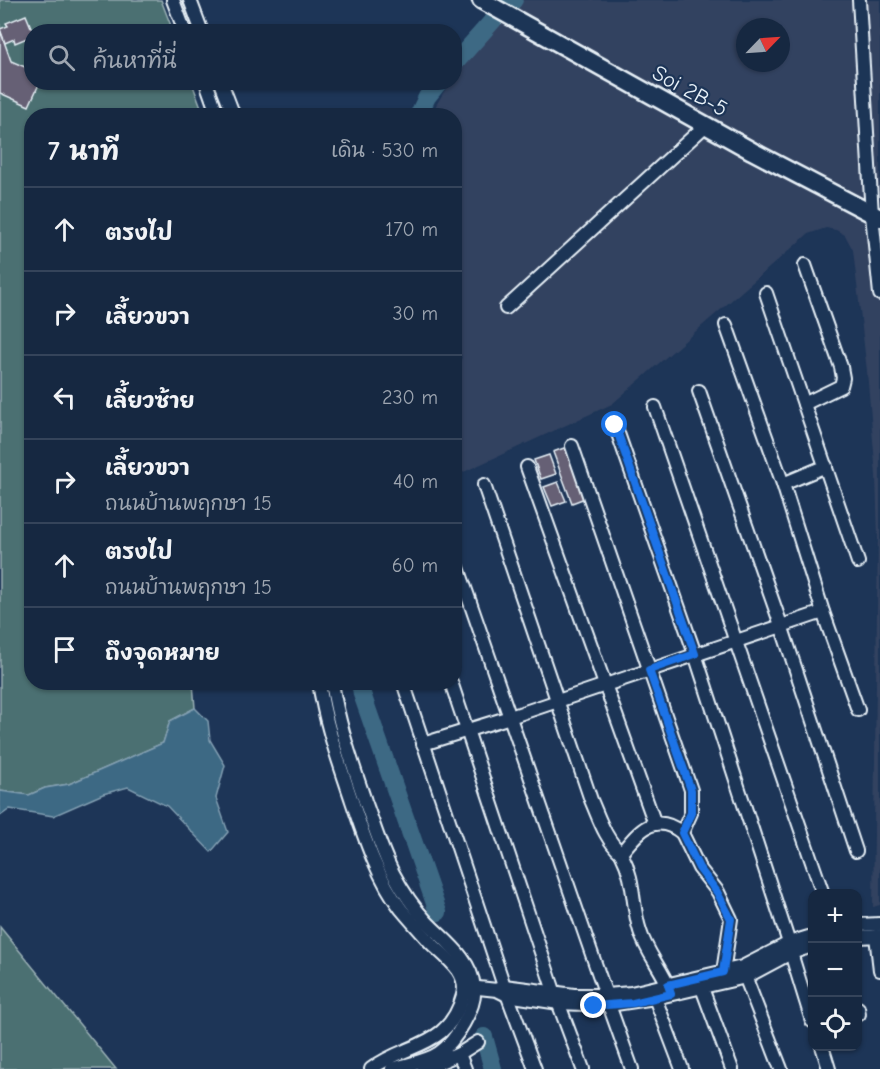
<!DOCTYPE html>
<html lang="th">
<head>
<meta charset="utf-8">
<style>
  body { margin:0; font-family:"Comic Neue","Playpen Sans Thai",sans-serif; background:#23344c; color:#f1f3f6 }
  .controls { position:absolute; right:18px; bottom:18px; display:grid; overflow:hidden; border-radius:12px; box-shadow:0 2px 4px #0004 }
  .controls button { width:54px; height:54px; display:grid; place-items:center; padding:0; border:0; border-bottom:2px solid #35445a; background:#162841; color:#f1f3f6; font:30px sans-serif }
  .compass { position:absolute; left:736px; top:18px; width:54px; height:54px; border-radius:50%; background:#162841; box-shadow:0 2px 4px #0004; rotate:65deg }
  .stop { position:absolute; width:18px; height:18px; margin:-14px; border:4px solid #1a73e8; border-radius:50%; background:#fff }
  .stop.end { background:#1a73e8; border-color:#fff; box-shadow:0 2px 6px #0008 }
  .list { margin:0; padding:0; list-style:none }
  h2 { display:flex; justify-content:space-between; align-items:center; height:78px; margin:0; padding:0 24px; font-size:26px }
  h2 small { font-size:20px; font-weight:400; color:#9ea6b1 }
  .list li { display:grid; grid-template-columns:39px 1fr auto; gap:18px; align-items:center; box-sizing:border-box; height:84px; padding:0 24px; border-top:2px solid #35445a }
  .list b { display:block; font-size:22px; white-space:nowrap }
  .list p { margin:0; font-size:20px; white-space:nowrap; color:#9ea6b1 }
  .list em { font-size:20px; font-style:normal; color:#9ea6b1 }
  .icon { flex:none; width:33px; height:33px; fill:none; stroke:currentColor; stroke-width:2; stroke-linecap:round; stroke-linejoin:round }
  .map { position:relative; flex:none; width:880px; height:1069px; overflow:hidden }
  .search { position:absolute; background:#162841; box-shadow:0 2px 4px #0004; left:24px; top:24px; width:438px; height:66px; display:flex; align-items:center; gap:15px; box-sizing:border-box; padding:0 21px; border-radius:24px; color:#9ea6b1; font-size:22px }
  .panel { position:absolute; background:#162841; box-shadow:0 2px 4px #0004; left:24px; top:108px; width:438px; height:582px; border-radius:24px }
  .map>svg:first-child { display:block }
</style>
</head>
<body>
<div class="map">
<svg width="880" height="1069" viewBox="0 0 880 1069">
  <rect width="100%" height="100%" fill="#1d3557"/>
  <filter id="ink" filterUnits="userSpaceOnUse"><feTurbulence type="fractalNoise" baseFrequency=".0167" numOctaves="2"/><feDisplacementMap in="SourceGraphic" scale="12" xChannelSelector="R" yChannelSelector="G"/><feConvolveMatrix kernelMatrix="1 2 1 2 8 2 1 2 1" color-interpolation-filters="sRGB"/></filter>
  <g filter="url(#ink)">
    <path fill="#334260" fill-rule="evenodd" d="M521,0H880V905L873,907L878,537L876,475L867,371L853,250L845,235L836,230L826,228L808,234L612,404L455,476V371L462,357L454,351V116H430L449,83L454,82L455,74ZM745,27H781V63H745Z"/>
    <g fill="#4c7072" stroke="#9ab0b5" stroke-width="1.5">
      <path d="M0,0H161L173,31L32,32V82L192,83L204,115L32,116V682L193,683L195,708L170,721L163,743L69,784L45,788L29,795L0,791Z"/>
      <path d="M0,927L116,1069H0Z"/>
    </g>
    <path fill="#3e6984" stroke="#829fb2" stroke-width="1.5" d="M195,708L208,721L210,740L225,765L216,798L228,832L211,852L167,806L128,787L103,794L53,816L10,809L0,816V791L29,795L45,788L69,784L163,743L170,721Z"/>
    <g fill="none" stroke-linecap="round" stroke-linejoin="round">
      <g stroke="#3e6984" stroke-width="18">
        <path d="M507,7L514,0"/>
        <path d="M454,64L495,18"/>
        <path d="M418,116L427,97L439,82"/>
        <path d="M360,682L362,694L438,912"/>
        <path d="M484,1037L493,1069"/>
      </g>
    </g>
    <g fill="#666174" stroke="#e8f1f8" stroke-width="1.5">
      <path d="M26,15L33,32L32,36L15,43L14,39L5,43L0,29L8,26L6,23Z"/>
      <path d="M0,30L11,61L32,70V82H40L29,106L0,93Z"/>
      <path d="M567,447L585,498L572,503L553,452Z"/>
      <path d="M549,455L556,474L541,479L534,460Z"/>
      <path d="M558,482L566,501L552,506L544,487Z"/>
    </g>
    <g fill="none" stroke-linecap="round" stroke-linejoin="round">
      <g stroke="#e8f1f8" stroke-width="16">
        <g id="street">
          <path d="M173,0L185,32"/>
          <path d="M190,0L202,32"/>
          <path d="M859,0L872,215L880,294"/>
          <path d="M206,82L218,116"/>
          <path d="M221,82L234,116"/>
          <path d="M766,293L858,562"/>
          <path d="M506,308L706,125"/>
          <path d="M726,325L783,484L823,612L858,710"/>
          <path d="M699,391L781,625L856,851"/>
          <path d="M804,404L841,386L843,378L841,367L805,265"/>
          <path d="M655,407L823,894"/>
          <path d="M615,425L695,654L789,943"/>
          <path d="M572,446L691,790V813L682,833L699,868L718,892L731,919L723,972L727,981"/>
          <path d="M527,467L655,824"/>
          <path d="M783,484L826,466"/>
          <path d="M484,485L591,800C599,818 605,839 621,853"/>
          <path d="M454,556L606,995"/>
          <path d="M319,682C325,724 339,762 352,801C365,839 377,877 401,909C411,921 421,932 431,943C445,957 469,972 463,995C449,1049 406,1042 371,1069"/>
          <path d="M332,682C338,723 352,762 365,801C374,825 381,850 393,873C402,890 414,908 427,922C445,941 471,958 474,987C477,1007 455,1042 439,1053C426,1062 407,1064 392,1069"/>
          <path d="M403,682L504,986L535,1069"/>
          <path d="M451,682L555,994L583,1069"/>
          <path d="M423,744L510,717L823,612"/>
          <path d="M858,925L880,924"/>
          <path d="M876,936L880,970"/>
          <path d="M858,937L880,936"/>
          <path d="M791,953L812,1021"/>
          <path d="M743,971L781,1069"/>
          <path d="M469,987L497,990L507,995L559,1003L609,1005L655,998L746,977L791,953L812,946"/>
          <path d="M702,988L732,1069"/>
          <path d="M498,989L504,986L574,995H606L631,993L742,967L789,943L812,936"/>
          <path d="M670,990C662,969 646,952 640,931C631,903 636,882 621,853C639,831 654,811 682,833"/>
          <path d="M655,998L682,1069"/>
          <path d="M609,1005L632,1069"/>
          <path d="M858,1008L859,1014"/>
          <path d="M822,1046L829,1069"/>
          <path d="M459,1054L465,1069"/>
          <path d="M424,1069L459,1054L478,1042"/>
        </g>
      </g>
      <g stroke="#e8f1f8" stroke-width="21">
        <path id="secondary" d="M481,0L752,151L880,218"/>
      </g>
      <use href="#street" stroke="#1d3557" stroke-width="12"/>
      <use href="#secondary" stroke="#1d3557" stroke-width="16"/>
    </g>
  </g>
  <g fill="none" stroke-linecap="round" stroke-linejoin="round" filter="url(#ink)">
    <path stroke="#1a73e8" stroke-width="8" d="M594,1006L633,1003L671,994L668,985L723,972L731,919L717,892L699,868L682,833L691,813V790L649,670L695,654L615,425"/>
  </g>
  <g text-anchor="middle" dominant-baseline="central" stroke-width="4.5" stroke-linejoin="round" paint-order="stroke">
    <g font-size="22" fill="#e8f1f8" stroke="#1d3557">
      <text transform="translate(690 91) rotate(29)">Soi 2B-5</text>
    </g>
  </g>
</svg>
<div class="controls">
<button>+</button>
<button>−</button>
<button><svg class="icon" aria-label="locate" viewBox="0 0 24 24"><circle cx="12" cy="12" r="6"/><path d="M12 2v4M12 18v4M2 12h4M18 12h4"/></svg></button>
</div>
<svg class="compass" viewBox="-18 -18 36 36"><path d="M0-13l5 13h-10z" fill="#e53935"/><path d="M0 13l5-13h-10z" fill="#9ea6b1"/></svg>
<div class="stop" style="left:615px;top:425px"></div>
<div class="stop end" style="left:594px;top:1006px"></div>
<div class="search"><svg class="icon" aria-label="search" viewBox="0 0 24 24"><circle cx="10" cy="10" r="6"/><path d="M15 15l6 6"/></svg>ค้นหาที่นี่</div>
<section class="panel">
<h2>7 นาที<small>เดิน · 530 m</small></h2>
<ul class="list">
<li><svg class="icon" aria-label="ahead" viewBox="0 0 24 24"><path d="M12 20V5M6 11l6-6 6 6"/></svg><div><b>ตรงไป</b></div><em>170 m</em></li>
<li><svg class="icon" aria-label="right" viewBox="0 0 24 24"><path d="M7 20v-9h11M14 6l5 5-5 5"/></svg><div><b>เลี้ยวขวา</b></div><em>30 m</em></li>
<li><svg class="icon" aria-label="left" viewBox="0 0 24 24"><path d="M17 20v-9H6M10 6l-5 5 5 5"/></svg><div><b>เลี้ยวซ้าย</b></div><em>230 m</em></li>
<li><svg class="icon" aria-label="right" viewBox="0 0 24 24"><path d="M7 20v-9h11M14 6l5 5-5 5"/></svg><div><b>เลี้ยวขวา</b><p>ถนนบ้านพฤกษา 15</p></div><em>40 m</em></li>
<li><svg class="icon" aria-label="ahead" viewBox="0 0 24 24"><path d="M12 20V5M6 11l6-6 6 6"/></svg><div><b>ตรงไป</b><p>ถนนบ้านพฤกษา 15</p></div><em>60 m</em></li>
<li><svg class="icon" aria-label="arrive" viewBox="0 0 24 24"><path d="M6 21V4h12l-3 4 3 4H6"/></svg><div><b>ถึงจุดหมาย</b></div></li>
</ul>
</section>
</div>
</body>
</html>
